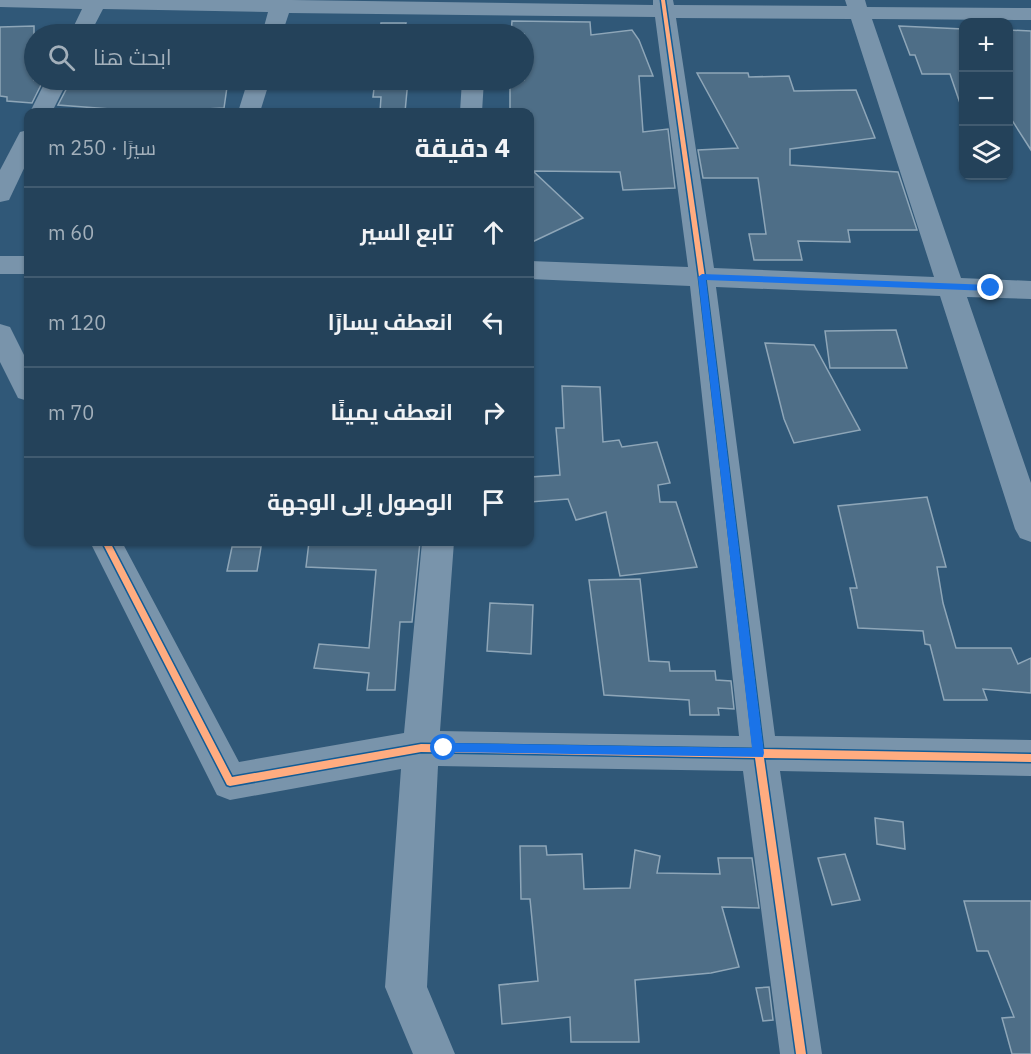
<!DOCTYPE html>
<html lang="ar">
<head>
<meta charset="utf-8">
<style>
  body { margin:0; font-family:"IBM Plex Sans",Cairo,sans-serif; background:#304d63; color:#f1f3f6; direction:rtl }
  .controls { position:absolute; right:18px; top:18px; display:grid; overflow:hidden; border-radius:12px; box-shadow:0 2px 4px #0004 }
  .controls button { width:54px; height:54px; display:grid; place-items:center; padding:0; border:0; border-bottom:2px solid #415b70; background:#24425a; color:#f1f3f6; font:30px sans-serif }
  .stop { position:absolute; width:18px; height:18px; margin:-14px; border:4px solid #1a73e8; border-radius:50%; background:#fff }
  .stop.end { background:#1a73e8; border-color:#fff; box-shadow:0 2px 6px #0008 }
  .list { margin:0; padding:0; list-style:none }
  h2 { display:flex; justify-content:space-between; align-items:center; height:78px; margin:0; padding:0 24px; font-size:26px }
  h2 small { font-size:20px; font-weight:400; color:#a3b0bb }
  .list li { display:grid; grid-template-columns:39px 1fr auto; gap:18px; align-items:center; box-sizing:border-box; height:90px; padding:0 24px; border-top:2px solid #415b70 }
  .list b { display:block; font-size:22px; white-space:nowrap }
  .list em { font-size:20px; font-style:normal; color:#a3b0bb }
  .icon { flex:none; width:33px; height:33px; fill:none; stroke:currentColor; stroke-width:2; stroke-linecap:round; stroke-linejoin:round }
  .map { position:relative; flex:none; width:1031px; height:1054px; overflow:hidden; direction:ltr }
  .search { position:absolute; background:#24425a; box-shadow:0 2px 4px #0004; left:24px; top:24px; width:510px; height:66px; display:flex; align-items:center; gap:15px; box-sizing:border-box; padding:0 21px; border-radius:33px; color:#a3b0bb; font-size:22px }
  .panel { position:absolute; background:#24425a; box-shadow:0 2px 4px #0004; left:24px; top:108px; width:510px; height:438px; border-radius:12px; direction:rtl }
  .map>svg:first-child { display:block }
</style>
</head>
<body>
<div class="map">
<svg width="1031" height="1054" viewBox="0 0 1031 1054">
  <rect width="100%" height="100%" fill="#305878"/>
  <g fill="#4e6e87" stroke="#8ea6b8" stroke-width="1.5">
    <path d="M512,21L590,22L591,35L632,30L639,40L653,76H639L643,132L668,129L675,188L623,190L620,172L533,171L583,218L530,243V112H510V80H524V34H511Z"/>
    <path d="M381,23H406L404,34H380Z"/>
    <path d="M34,26V80L43,81L32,103L7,101V97L0,96V27Z"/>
    <path d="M899,26L963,29V112L950,74H922L915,55H910Z"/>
    <path d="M1008,30L1031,31V150L1008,114Z"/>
    <path d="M697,73H748L749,77L789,76L794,91L856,90L875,138L790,149V165L898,172L917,230H848L850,242L798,241L802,260H754L749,234H766L758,178H703L698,150L738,148Z"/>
    <path d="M96,80H228L224,108L150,112L58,105L70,82L95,83Z"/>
    <path d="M375,80H408L405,112H380L381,97H373Z"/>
    <path d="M896,330L907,368H830L825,331Z"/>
    <path d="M765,343L814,345L860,430L794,443L784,419Z"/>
    <path d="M562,386L600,387L603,442L619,440L622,447L657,442L670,483L658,485L660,502H676L697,567L620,576L606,512L576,520L568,499L530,502V477L560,475L556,428H564Z"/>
    <path d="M927,497L946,567H937L943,603L956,648H1011L1018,664L1031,658V693L983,689L987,700H944L930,645L925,644L923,631L858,628L850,588H857L838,506Z"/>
    <path d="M309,542H420L412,622H400L395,690H367L369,673L314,668L319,644L369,648L376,570L306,567Z"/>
    <path d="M232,547H261L257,571H227Z"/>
    <path d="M640,579L649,661L669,662L670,671H715L716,680L731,681L734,709L718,708L719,715H690L689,700L604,695L589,580Z"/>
    <path d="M490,603L533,605L531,654L487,651Z"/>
    <path d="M875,818L903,822L905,849L877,844Z"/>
    <path d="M520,846H546L547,855L582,854L584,889L630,888L635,850L660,856L657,873L720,874L718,858H752L759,908L722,907L739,967L711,973L635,980L639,1042H571L570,1017L502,1024L499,985L538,981L530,899H521Z"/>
    <path d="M845,854L860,900L832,905L818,858Z"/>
    <path d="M964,901H1031V1054H1012L1002,1018L1014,1017L988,951H977Z"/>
    <path d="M769,987L773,1020L763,1021L756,988Z"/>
  </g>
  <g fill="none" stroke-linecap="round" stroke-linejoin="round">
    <g fill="#7994ab" fill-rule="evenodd">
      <path d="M0,0H292L653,5V0H673L674,5L847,6L845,0H865L867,7L1031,8V20L872,19L961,278L1031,281V299L967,297L1031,483V542L1020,538L1015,529L940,296L716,287L775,736L1031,740V776L780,771L822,1054H780L743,771L438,766L427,987L455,1054H413L385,987L401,769L230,800L217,795L90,542H122L239,762L404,733L422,542H454L440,731L739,736L690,286L530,279V261L688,267L655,17L289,13L282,34H262L268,12L103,9L90,34H70L82,9L0,7ZM676,18L851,19L934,277L714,268Z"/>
      <path d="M46,80H68L52,112H30Z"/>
      <path d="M248,80H270L260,112H238Z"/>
      <path d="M462,80H484L482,112H460Z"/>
      <path d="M28,130V160L9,200L0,202V170L20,132Z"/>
      <rect x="0" y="256" width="28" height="18"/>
      <path d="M0,324L10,327L28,363V401L18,398L0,362Z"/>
    </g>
    <g stroke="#125c96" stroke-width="3">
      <path id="cycleway" d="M661,0H665L705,277L763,749L1031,754V762L764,758L806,1054H796L755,758L421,752L230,786L227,785L102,542H110L232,777L421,744L754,749L699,277Z"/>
    </g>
    <use href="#cycleway" fill="#ffac80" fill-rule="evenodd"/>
  </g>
  <path fill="#1a73e8" d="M702,274L991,285L995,288L991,291L706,280L764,753L763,757L440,752L438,748L444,743L752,748L698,277Z"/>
</svg>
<div class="controls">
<button>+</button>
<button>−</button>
<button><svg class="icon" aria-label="layers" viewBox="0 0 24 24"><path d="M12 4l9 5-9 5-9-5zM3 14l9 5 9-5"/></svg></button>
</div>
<div class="stop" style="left:444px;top:748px"></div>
<div class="stop end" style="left:991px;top:288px"></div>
<div class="search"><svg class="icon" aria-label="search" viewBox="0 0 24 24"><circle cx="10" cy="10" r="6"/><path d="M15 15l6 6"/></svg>ابحث هنا</div>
<section class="panel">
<h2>4 دقيقة<small>سيرًا · 250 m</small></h2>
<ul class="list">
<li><svg class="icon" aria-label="ahead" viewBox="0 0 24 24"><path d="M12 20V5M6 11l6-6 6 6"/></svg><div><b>تابع السير</b></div><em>60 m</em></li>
<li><svg class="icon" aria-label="left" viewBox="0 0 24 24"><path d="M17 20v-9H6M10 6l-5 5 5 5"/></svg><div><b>انعطف يسارًا</b></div><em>120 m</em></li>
<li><svg class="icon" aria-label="right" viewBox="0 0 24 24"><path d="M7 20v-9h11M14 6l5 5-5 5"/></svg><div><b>انعطف يمينًا</b></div><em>70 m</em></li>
<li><svg class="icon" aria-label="arrive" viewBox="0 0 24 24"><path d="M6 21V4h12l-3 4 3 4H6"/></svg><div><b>الوصول إلى الوجهة</b></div></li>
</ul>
</section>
</div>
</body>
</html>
